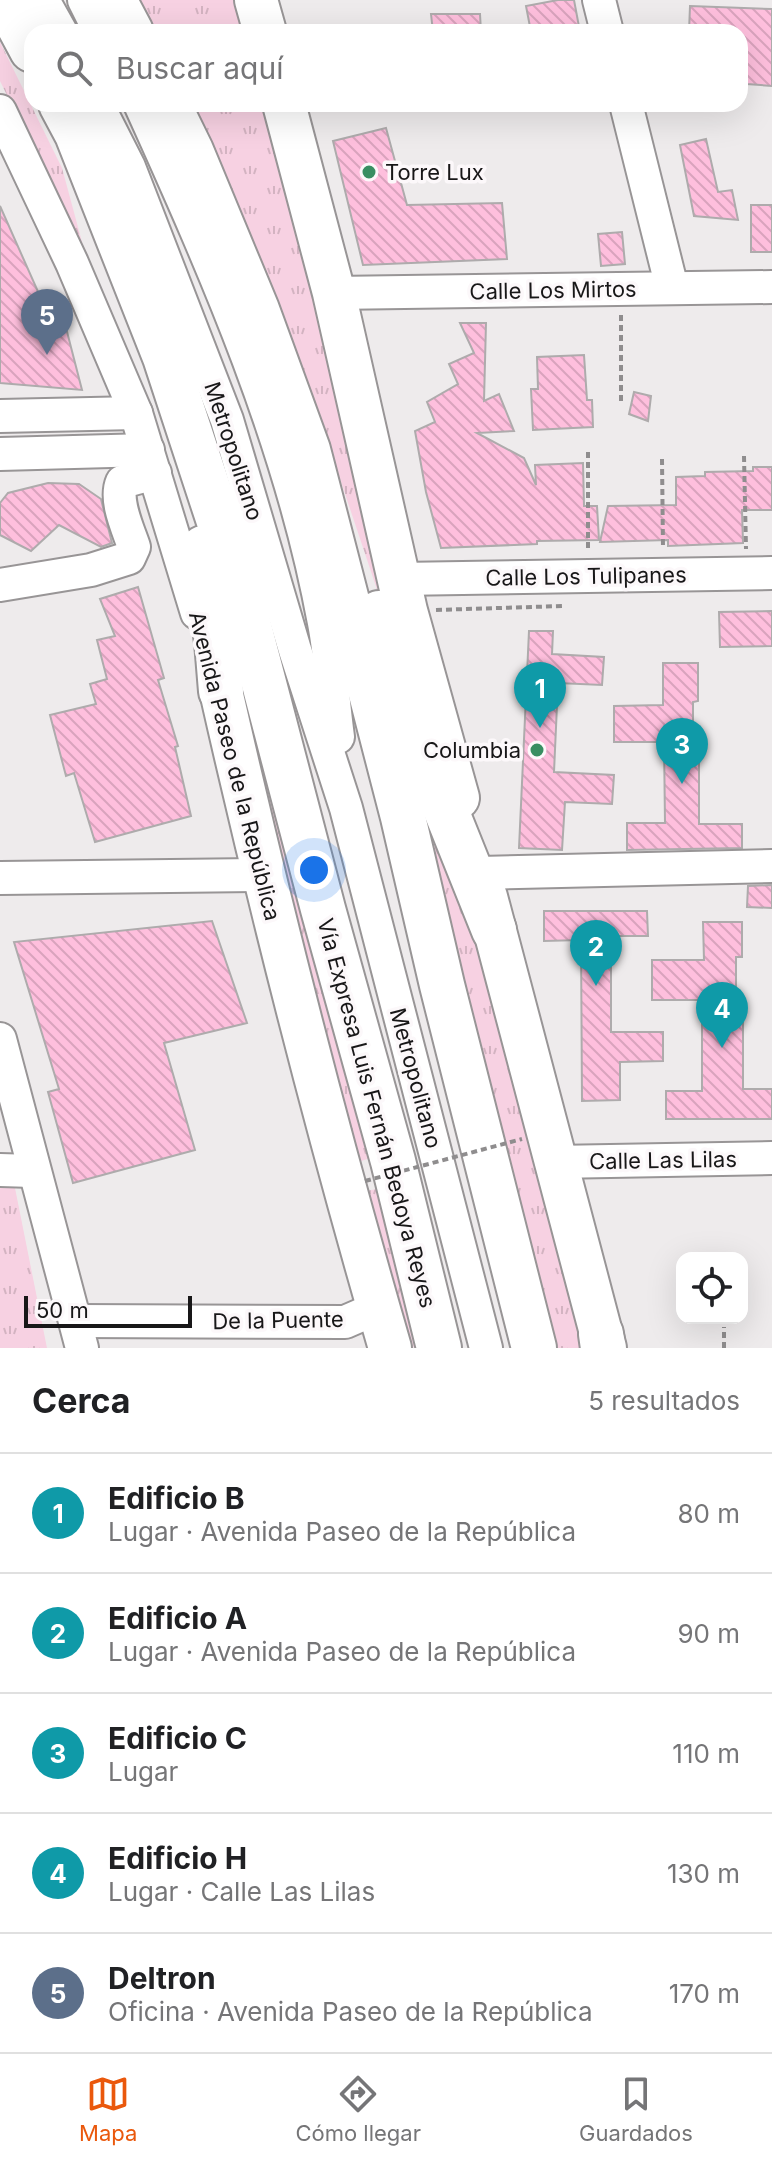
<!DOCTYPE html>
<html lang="es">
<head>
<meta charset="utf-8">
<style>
  body { margin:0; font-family:Inter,sans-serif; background:#f6f6f6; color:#202124 }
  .controls { position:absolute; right:24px; bottom:24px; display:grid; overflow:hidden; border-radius:16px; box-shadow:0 8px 32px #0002 }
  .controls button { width:72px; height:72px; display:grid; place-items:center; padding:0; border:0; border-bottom:2px solid #e0e0e0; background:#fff; color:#202124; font:40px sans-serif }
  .scale { position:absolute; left:24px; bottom:20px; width:168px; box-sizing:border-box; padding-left:8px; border:4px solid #181718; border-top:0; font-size:22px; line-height:28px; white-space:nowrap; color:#181718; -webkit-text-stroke:6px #fcf8fa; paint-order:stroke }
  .you { position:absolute; left:314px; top:870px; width:28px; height:28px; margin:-20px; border:6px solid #fff; border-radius:50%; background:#1a73e8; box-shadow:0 0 0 12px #1a73e833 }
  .badge { display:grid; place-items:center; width:52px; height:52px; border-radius:50%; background:#ea580c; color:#fff; font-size:26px; font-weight:700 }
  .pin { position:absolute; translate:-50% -66px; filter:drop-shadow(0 2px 4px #0008) }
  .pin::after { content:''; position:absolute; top:42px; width:28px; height:24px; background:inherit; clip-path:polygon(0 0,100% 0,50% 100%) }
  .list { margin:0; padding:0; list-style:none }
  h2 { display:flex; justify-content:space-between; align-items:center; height:104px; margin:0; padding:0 32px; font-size:34px }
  h2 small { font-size:26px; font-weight:400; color:#757577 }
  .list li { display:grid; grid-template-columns:52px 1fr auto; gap:24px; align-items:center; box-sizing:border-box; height:120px; padding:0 32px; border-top:2px solid #e0e0e0 }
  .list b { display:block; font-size:30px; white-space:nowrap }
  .list p { margin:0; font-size:26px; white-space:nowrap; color:#757577 }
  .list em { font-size:26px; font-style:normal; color:#757577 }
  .icon { flex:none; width:44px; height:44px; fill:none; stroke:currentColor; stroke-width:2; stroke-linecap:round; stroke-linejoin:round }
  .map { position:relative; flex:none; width:772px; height:1348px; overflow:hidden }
  .search { position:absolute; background:#fff; box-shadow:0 8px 32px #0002; left:24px; right:24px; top:24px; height:88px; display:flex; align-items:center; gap:20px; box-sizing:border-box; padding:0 28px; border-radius:24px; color:#757577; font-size:30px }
  .sheet { height:704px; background:#fff }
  nav { display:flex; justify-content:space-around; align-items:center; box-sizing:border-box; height:112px; border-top:2px solid #e0e0e0; background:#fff; font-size:22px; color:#757577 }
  nav a { display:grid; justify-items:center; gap:4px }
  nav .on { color:#ea580c }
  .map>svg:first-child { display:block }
</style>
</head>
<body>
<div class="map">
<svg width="772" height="1348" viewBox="0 0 772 1348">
  <defs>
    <pattern id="grass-tufts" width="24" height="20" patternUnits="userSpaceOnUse" patternTransform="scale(2)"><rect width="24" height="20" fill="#f7d1e2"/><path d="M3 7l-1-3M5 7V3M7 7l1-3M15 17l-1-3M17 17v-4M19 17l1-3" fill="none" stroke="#d3b3c1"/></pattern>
    <pattern id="building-back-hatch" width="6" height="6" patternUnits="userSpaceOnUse" patternTransform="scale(2)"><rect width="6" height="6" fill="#febfdd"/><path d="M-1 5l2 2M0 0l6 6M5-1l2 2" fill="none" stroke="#d9a3bd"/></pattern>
  </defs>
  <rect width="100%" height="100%" fill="#eeebec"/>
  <g fill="url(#grass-tufts)">
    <path d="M137,0H238L246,32H153Z"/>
    <path d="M0,42L62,168L85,253L0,81Z"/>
    <path d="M187,104H266L437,769L324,431Z"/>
    <path d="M240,629L370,1158L347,1166L236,737Z"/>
    <path d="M413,787L426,800L504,1025L585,1348H557Z"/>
    <path d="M0,1183H14L47,1348H0Z"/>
    <path d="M382,1188L419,1348H414L387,1287L361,1192Z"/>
  </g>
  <g fill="url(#building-back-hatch)" stroke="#aeabac" stroke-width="2">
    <path d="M558,0H574L580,32H531L526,6Z"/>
    <path d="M690,6L772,9V86L747,84L746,47H740V32H689Z"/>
    <path d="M431,14H480L481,32H433Z"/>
    <path d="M386,128L407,205L502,203L507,259L363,265L333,141Z"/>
    <path d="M706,139L718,192L732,190L738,220L694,216L680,145Z"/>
    <rect x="751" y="205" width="21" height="47"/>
    <path d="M0,206L51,321L64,320L82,390L0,383Z"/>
    <path d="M622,232L625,264L601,266L598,234Z"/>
    <path d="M460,323H486L484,401L499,394L514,431L477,433L524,458L536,485L535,465L583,463L584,506H597L599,540L537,541V544L441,548L426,492L415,431L435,422L427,402L458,384L449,364L474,353Z"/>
    <path d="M584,355L587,400H592L593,427L533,430L531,389H538L537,357Z"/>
    <path d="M634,392L651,396L648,421L629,414Z"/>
    <path d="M753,467H772V510H742L743,543L668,546V540L600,542L608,506L676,505V477L705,476V472L753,471Z"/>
    <path d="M48,483L79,484L101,499L112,543L101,547L59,525L31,551L0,535V503L8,493Z"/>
    <path d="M138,587L164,678L158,680L178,746L175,747L191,816L95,842L74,773L66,776L50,715L96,704L90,684L107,679L97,640L115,636L100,599Z"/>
    <path d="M772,611V646L720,647L719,612Z"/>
    <path d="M529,631H553L552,654L604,657L602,685L558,683L554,772L614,775L612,804L565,802L562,850L519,848Z"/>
    <path d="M663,663H698V701L693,702V746H699V824H742V848L627,850V823H665L664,742H614V706L663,705Z"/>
    <path d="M772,885V908L747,907L748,886Z"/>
    <path d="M544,911H647L648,936H611V1032H663V1061L620,1062V1100L582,1101L581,940L544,941Z"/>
    <path d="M212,921L247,1023L164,1043L195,1150L73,1183L48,1092L59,1089L14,942Z"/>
    <path d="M703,922H742V957H736V1000L743,1007V1089H772V1119H666V1091H702V1000H652V960H704Z"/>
  </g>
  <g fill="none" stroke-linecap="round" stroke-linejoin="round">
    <g stroke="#989596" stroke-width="36">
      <g id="minor">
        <path d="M43,0L61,32"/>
        <path d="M84,0L100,32"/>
        <path d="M599,0L607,32"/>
        <path d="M97,104L129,167L227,420L295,650L346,808L486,1348"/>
        <path d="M140,104C215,270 291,442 324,623C331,660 333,700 338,737"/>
        <path d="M626,104L672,288"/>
        <path d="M0,111L72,263L136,413L197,613"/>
        <path d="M334,293L772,287"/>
        <path d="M0,416L136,413"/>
        <path d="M0,454L148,450"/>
        <path d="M399,579L772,573"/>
        <path d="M0,585L91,570L129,558L134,547C128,529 114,500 122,482L155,473"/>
        <path d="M480,873L772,866"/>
        <path d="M0,878L263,875"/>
        <path d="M0,1039L82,1348"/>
        <path d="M554,1162L772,1158"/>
        <path d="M0,1170L33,1171"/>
        <path d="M77,1321L345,1322L368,1312L377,1301"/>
      </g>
    </g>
    <g stroke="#989596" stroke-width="46">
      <g id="major">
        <path d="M256,0L265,32"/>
        <path d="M284,104L334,293L406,611L458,798"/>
        <path d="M221,691C271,912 327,1131 390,1348"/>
        <path d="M486,897L605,1348"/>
      </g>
    </g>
    <g stroke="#989596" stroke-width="48">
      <g id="highway">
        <path d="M5,0L32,50"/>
        <path d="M114,0L131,32"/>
        <path d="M61,104L77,134L165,357L232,561L323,909L393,1161L439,1348"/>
        <path d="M168,104L191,151L257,310L308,450L403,817L442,985L534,1348"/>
        <path d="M203,548L217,642L221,691"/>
        <path d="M379,613L423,753L494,930"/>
        <path d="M601,1334L603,1348"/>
      </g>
    </g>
    <g stroke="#8f8d8e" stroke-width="4" stroke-dasharray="6 4" stroke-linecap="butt">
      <path d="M621,315V405"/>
      <path d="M588,452V550"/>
      <path d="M744,456L746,549"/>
      <path d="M662,459L663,548"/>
      <path d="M436,610L563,606"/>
      <path d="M724,1348V1327"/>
    </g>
    <use href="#minor" stroke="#fff" stroke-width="32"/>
    <use href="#major" stroke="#fff" stroke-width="42"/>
    <use href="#highway" stroke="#fff" stroke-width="44"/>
    <path stroke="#8f8d8e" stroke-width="4" stroke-dasharray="6 4" stroke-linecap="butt" d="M365,1181L522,1139"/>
  </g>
  <g fill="#398e62" stroke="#fcf8fa" stroke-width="3">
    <circle cx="369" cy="172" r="8"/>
    <circle cx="537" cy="750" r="8"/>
  </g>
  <g text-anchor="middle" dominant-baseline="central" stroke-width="7" stroke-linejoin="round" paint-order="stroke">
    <g font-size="22" fill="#181718" stroke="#fcf8fa" text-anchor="start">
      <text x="385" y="172">Torre Lux</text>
      <text x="521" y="750" text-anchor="end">Columbia</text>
    </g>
    <g font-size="22" fill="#181718" stroke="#fcf8fa">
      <text transform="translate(553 290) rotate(-1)">Calle Los Mirtos</text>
      <text transform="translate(234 451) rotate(72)">Metropolitano</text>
      <text transform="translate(586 576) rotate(-1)">Calle Los Tulipanes</text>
      <text transform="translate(235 766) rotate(76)">Avenida Paseo de la República</text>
      <text transform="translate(416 1078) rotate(75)">Metropolitano</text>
      <text transform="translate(377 1113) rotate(75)">Vía Expresa Luis Fernán Bedoya Reyes</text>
      <text transform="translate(663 1160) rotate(-1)">Calle Las Lilas</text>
      <text transform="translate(278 1320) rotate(-1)">De la Puente</text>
    </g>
  </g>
</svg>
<div class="controls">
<button><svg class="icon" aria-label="locate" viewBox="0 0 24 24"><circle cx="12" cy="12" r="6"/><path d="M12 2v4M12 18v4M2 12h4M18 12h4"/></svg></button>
</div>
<div class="scale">50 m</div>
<div class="you"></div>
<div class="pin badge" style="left:540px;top:728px;background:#0f9aa8">1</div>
<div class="pin badge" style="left:596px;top:986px;background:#0f9aa8">2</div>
<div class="pin badge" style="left:682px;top:784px;background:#0f9aa8">3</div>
<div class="pin badge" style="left:722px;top:1048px;background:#0f9aa8">4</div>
<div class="pin badge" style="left:47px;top:355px;background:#5c6f8a">5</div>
<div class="search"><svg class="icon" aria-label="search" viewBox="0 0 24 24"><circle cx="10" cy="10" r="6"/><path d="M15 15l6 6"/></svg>Buscar aquí</div>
</div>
<section class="sheet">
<h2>Cerca<small>5 resultados</small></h2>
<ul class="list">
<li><span class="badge" style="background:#0f9aa8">1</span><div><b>Edificio B</b><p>Lugar · Avenida Paseo de la República</p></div><em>80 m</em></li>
<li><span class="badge" style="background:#0f9aa8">2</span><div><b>Edificio A</b><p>Lugar · Avenida Paseo de la República</p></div><em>90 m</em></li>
<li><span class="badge" style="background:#0f9aa8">3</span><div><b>Edificio C</b><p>Lugar</p></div><em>110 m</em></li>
<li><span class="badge" style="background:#0f9aa8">4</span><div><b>Edificio H</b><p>Lugar · Calle Las Lilas</p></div><em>130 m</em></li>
<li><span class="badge" style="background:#5c6f8a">5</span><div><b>Deltron</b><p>Oficina · Avenida Paseo de la República</p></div><em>170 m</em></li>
</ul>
</section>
<nav>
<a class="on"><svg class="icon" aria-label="map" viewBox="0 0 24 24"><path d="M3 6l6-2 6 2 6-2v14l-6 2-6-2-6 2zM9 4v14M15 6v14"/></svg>Mapa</a>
<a><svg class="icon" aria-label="directions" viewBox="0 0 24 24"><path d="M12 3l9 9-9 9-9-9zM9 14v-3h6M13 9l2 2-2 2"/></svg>Cómo llegar</a>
<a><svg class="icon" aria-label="saved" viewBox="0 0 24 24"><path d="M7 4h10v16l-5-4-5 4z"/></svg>Guardados</a>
</nav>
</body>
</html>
